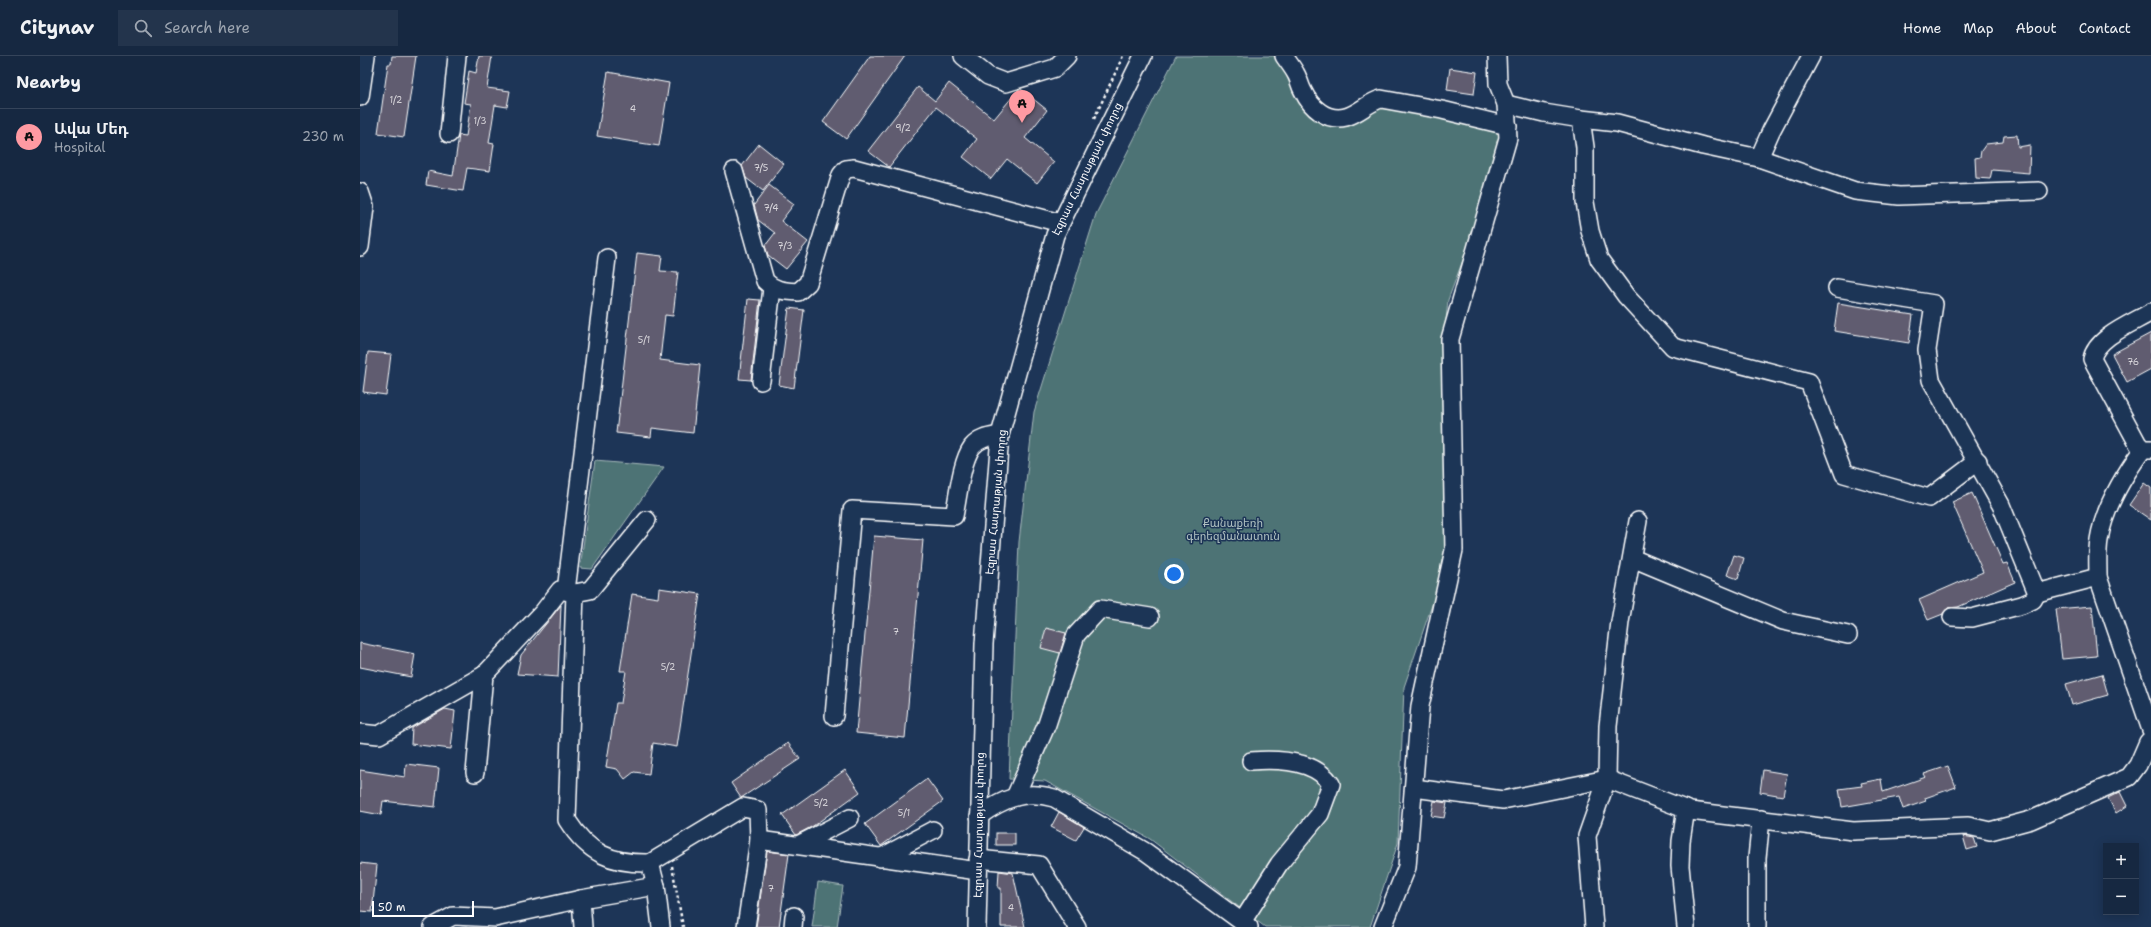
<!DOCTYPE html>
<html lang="en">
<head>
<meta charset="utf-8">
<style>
  body { margin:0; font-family:"Shantell Sans","Noto Sans Armenian",sans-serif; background:#23344c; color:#f1f3f6 }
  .controls { position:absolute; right:12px; bottom:12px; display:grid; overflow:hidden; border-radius:0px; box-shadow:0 2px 10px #0003 }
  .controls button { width:36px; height:36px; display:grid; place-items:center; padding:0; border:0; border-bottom:1px solid #35445a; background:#162841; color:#f1f3f6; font:20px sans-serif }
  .scale { position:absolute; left:12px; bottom:10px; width:102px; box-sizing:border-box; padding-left:4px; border:2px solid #fff; border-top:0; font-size:11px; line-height:14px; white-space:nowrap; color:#fff; -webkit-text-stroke:3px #1d3557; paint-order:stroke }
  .you { position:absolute; left:814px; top:518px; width:14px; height:14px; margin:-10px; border:3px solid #fff; border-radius:50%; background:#1a73e8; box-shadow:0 0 0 6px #1a73e833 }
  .badge { display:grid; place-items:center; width:26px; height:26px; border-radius:50%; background:#ff9aa2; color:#111; font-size:13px; font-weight:700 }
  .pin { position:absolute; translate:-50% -33px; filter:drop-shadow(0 1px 2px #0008) }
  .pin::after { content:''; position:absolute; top:21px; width:14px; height:12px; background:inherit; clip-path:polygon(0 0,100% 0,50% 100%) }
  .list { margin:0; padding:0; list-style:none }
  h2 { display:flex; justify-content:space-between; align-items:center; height:52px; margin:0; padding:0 16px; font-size:17px }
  h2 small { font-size:13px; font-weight:400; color:#9ea6b1 }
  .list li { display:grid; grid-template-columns:26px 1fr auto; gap:12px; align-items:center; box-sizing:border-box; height:56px; padding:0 16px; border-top:1px solid #35445a }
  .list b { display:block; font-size:15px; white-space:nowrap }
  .list p { margin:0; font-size:13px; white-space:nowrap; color:#9ea6b1 }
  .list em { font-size:13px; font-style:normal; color:#9ea6b1 }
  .icon { flex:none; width:22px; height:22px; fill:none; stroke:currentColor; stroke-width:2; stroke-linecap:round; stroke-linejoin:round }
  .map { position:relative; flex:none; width:1791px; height:871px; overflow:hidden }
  header { display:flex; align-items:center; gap:24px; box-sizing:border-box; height:56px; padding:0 20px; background:#162841; border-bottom:1px solid #35445a }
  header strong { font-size:19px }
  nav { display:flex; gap:22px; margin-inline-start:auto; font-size:14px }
  .search { width:280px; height:36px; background:#23344c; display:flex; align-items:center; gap:10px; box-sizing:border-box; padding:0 14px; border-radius:0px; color:#9ea6b1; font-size:15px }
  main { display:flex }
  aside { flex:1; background:#162841 }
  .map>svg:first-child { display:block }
</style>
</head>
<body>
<header>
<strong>Citynav</strong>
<div class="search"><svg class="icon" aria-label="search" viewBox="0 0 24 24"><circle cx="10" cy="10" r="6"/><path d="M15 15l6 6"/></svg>Search here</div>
<nav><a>Home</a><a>Map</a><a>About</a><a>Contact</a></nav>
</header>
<main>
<aside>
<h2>Nearby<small></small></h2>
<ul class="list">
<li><span class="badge">A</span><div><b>Ավա Մեդ</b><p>Hospital</p></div><em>230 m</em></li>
</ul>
</aside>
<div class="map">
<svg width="1791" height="871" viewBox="0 0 1791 871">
  <rect width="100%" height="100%" fill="#1d3557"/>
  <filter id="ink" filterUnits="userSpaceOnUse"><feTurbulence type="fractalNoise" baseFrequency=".025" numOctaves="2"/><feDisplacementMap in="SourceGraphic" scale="8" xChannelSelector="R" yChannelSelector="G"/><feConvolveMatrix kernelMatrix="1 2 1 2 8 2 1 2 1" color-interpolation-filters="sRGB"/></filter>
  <g filter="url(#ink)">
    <g fill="#4e7375" stroke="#a6b9ba">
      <path d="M816,0H914L929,22L937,39L955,63L975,71L1002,63L1018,47L1140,73L1147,86L1088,244L1082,304L1086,500L1075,540L1044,631L1038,787L1010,871H905L790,783L685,725L649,723L659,486L674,356L736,158Z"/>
      <path d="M235,405L304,411L232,513L220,512Z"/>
      <path d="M458,826L483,830L477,871H452Z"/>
    </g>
    <g fill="#615c6f" stroke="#fff">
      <path d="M32,0H56L44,81L18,77L28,8H31Z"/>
      <path d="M119,0H132L127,32L150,35L147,51L135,49L129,87L134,88L130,115L107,112L103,135L66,129L68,115L93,120L99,79L106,80L111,48L104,47L109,15L116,17Z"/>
      <path d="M510,0H545L486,83L463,66Z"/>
      <path d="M1090,12L1117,16L1114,38L1087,34Z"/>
      <path d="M248,16L309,27L299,90L237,80Z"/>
      <path d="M589,27L634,63L658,34L661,33L687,54L665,82L694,106L677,127L647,103L631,123L603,101L617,83L576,51L529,111L508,95L558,31L575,45Z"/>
      <path d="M1657,79L1658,91L1670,89L1669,117L1632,114L1630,123L1616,122L1615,102L1620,101L1621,95L1626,88L1643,86L1644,80Z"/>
      <path d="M399,88L424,108L403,135L386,122L382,110Z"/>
      <path d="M409,129L434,148L421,165L448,186L426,213L408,199L405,190L415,177L398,164L394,149Z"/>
      <path d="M277,197L302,200L300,215L318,216L313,260L305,259L300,304L340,309L333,377L292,372L291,381L256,377Z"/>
      <path d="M388,243L400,244L391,324L379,323Z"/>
      <path d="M1478,247L1553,259L1549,287L1474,275Z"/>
      <path d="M429,252L444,254L434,332L419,329Z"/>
      <path d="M1791,277V313L1767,326L1752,298Z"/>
      <path d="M8,296L31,298L26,339L3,336Z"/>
      <path d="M1784,427L1791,432V464L1769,449Z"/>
      <path d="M1612,437L1643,508L1647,507L1655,526L1598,551L1588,552L1583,558L1568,564L1559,544L1623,516L1592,446Z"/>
      <path d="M514,480L563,484L545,682L496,677Z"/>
      <path d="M1374,499L1384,502L1378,523L1367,519Z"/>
      <path d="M299,532L340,538L317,691L293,687L289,718L274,716L265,723L257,713L246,711L256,647H261L266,615H260L272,538L298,542Z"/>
      <path d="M201,549L198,621L157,618L161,599Z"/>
      <path d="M1732,550L1737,600L1702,603L1696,553Z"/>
      <path d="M686,572L706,577L700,597L681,592Z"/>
      <path d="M0,587L55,598L51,621L0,611Z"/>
      <path d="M1742,618L1748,639L1712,649L1706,628Z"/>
      <path d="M85,653L95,655L91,693L51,688L52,672Z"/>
      <path d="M428,687L440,703L381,742L371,727Z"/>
      <path d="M46,708L79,712L75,751L23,745L21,759L0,755V714L45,721Z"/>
      <path d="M1588,710L1596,731L1565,742L1566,745L1543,753L1539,741L1482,751L1479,733L1502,730L1501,727L1521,723L1523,736L1566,721L1564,718Z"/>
      <path d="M485,714L500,736L453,770L436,779L422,759Z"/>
      <path d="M1403,714L1427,718L1423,740L1400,736Z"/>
      <path d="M567,723L583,745L521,790L505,768Z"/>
      <path d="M1760,736L1767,750L1756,757L1748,742Z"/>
      <path d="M1074,745L1087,747L1084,762L1071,760Z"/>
      <path d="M699,756L724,771L716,784L691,771Z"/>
      <rect x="636" y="777" width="19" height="12"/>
      <path d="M1603,780L1614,782L1617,791L1607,794Z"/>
      <path d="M407,795L429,798L419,871H396Z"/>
      <path d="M0,807L17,809L12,856L0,855Z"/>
      <path d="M639,815L653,817L665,871H641V832H638Z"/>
    </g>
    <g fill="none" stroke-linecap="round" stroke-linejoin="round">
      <g stroke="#fff" stroke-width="20">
        <g id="minor">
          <path d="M603,0L628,20L646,27L695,12L707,0"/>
          <path d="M924,0C928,6 933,12 936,18C939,23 940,30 943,35C951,52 967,66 986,61C1001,56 1007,47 1021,43L1082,54L1148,70"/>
          <path d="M0,41L6,0"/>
          <path d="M1146,48L1184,57L1221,63L1225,91V146L1230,175L1239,203L1266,240L1313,291L1449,326L1484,418L1569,442L1618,405"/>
          <path d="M1221,63L1257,67L1343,90L1399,102L1495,135L1539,140L1679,135"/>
          <path d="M89,78L97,0"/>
          <path d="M1399,102L1411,75L1451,0"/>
          <path d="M374,115L405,225C415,235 424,235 438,236L448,227L481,119L486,113L494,112L700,167"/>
          <path d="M0,136L5,151L0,191"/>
          <path d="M1477,232L1574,248L1567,294L1571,324L1641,449L1677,537L1673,544L1662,549L1612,562L1592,561"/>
          <path d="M1791,256C1773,267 1736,281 1732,303L1778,388L1783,393H1791"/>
          <path d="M401,325L412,232"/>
          <path d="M1272,502L1423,565L1488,579"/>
          <path d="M1738,521C1738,508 1737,496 1739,484C1744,451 1764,419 1783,393"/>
          <path d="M206,535L247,202"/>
          <path d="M215,537L207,764C228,797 251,808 290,807L296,830L301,871"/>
          <path d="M1677,537L1738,521L1791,674"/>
          <path d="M474,660L492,454L594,460C598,442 601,406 612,391C619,382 630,381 640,379"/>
          <path d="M0,677L19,679L124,619L183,556L200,534L215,537L230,534L287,464"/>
          <path d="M115,717L124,619"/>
          <path d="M1054,732L1143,744L1247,723L1330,755L1493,775L1608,770L1630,775L1671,764L1769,721L1778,709L1788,686L1791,683"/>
          <path d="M655,741L687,668L716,579L740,553L790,561"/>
          <path d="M1326,753L1321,785L1320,810L1326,871"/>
          <path d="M619,760C643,743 664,733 694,742L786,796L889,871"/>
          <path d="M399,784L618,815"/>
          <path d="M438,789L490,762"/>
          <path d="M520,802L573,774"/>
          <path d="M618,803L679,809L717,871"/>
          <path d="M290,807L383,751L398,754L399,784L386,871"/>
          <path d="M221,843L223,871"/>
          <path d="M882,866L919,808L960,758L971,728C955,704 917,703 891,705"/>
          <path d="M73,871L93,860L135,862L221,843L296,830"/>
          <path d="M433,871L434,860"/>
          <path d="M617,871L624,588L640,379L695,179L783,0"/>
          <path d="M1023,871L1047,811L1060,650L1094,494L1090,283L1148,82L1146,48L1138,28L1137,0"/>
          <path d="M1234,871L1227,780L1247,723L1248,670L1260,566L1278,465"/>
          <path d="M1397,871V802L1401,763"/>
        </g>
      </g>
      <g stroke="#fff" stroke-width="2.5" stroke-dasharray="3 3" stroke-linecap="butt">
        <path d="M734,63L763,0"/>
        <path d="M312,810L323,871"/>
      </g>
      <use href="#minor" stroke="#1d3557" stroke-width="17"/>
    </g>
  </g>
  <g text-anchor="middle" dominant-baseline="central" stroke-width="3" stroke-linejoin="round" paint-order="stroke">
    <g font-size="9" fill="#d8d6db">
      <text x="36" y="44">1/2</text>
      <text x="273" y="53">4</text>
      <text x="120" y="65">1/3</text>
      <text x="543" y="72">9/2</text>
      <text x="401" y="112">7/5</text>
      <text x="411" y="152">7/4</text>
      <text x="425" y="190">7/3</text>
      <text x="284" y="284">5/1</text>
      <text x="1773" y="306">76</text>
      <text x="536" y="576">7</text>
      <text x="308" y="611">5/2</text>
      <text x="461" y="747">5/2</text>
      <text x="544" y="757">5/1</text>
      <text x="411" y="833">7</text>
      <text x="651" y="852">4</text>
    </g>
    <g font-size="11" fill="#fff" stroke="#1d3557">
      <text transform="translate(727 113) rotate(-64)">Էզրաս Հասրաթյան փողոց</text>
      <text transform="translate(636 446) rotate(-85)">Էզրաս Հասրաթյան փողոց</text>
      <text transform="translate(619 769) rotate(-89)">Էզրաս Հասրաթյան փողոց</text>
    </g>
    <g font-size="11" fill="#afc0c1" stroke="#1d3557">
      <text x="873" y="467">Քանաքեռի<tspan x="873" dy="13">գերեզմանատուն</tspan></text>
    </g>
  </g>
</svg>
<div class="controls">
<button>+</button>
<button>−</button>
</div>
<div class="scale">50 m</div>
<div class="you"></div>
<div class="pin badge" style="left:662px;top:67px">A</div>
</div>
</main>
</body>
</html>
